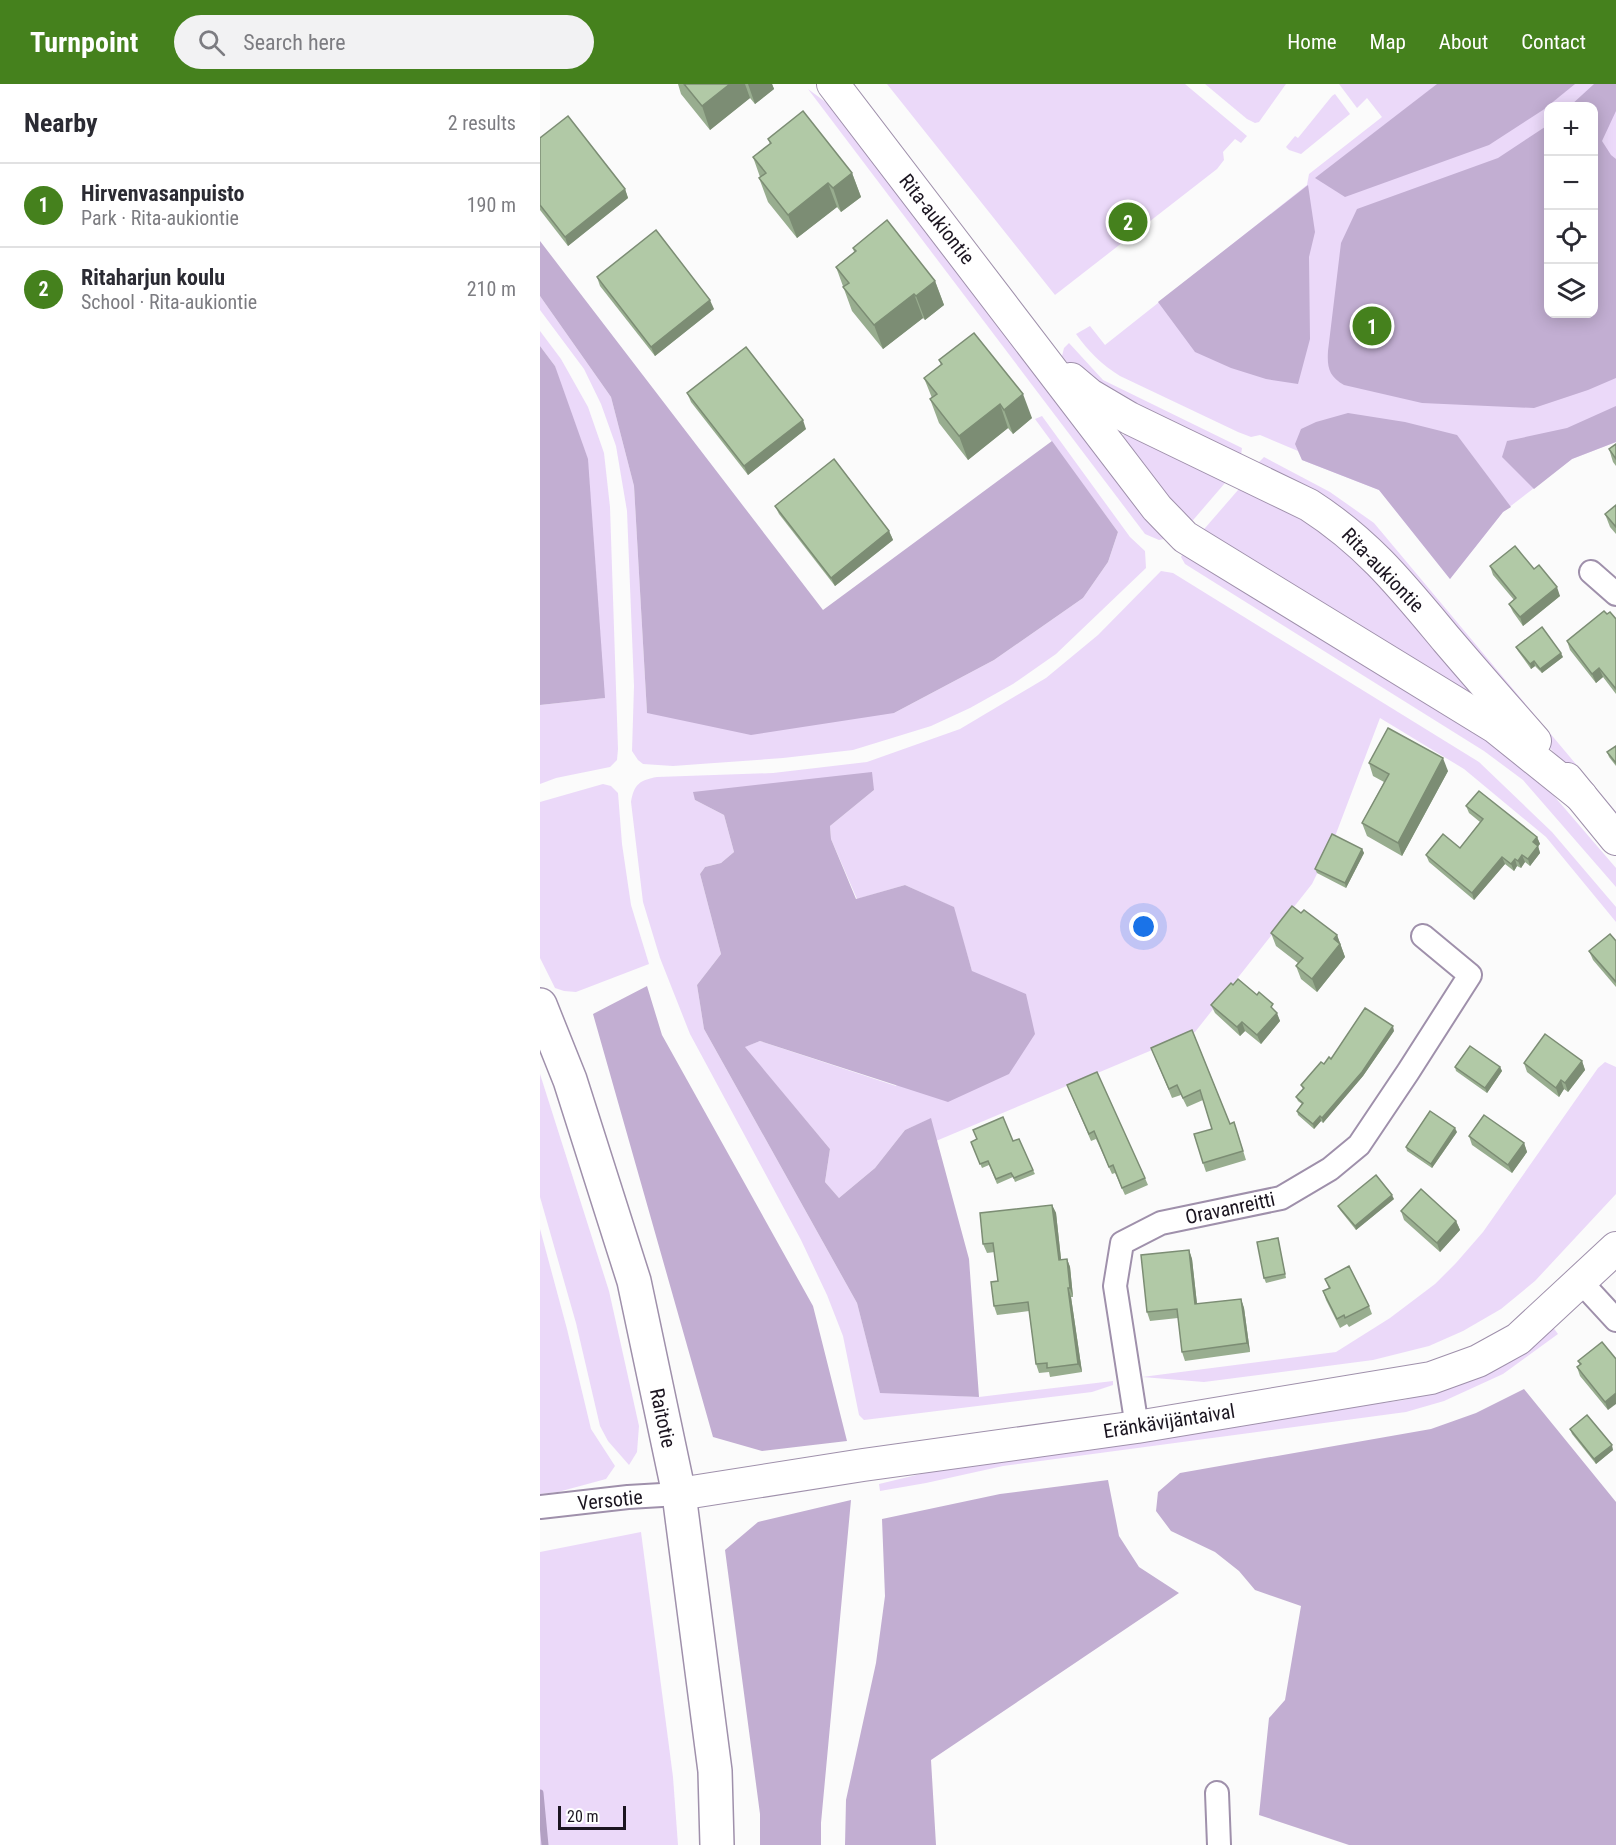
<!DOCTYPE html>
<html lang="en">
<head>
<meta charset="utf-8">
<style>
  body { margin:0; font-family:"Roboto Condensed",sans-serif; background:#f2f2f3; color:#2b2b33 }
  .controls { position:absolute; right:18px; top:18px; display:grid; overflow:hidden; border-radius:12px; box-shadow:0 3px 15px #0003 }
  .controls button { width:54px; height:54px; display:grid; place-items:center; padding:0; border:0; border-bottom:2px solid #e1e1e2; background:#fff; color:#2b2b33; font:30px sans-serif }
  .scale { position:absolute; left:18px; bottom:15px; width:68px; box-sizing:border-box; padding-left:6px; border:3px solid #1b1520; border-top:0; font-size:16px; line-height:21px; white-space:nowrap; color:#1b1520; -webkit-text-stroke:4px #fff; paint-order:stroke }
  .you { position:absolute; left:604px; top:843px; width:21px; height:21px; margin:-15px; border:4px solid #fff; border-radius:50%; background:#1a73e8; box-shadow:0 0 0 9px #1a73e833 }
  .badge { display:grid; place-items:center; width:39px; height:39px; border-radius:50%; background:#45811d; color:#fff; font-size:20px; font-weight:700 }
  .pin { position:absolute; translate:-50% -50%; border:3px solid #fff; box-shadow:0 2px 6px #0006 }
  .list { margin:0; padding:0; list-style:none }
  h2 { display:flex; justify-content:space-between; align-items:center; height:78px; margin:0; padding:0 24px; font-size:26px }
  h2 small { font-size:20px; font-weight:400; color:#7c7c81 }
  .list li { display:grid; grid-template-columns:39px 1fr auto; gap:18px; align-items:center; box-sizing:border-box; height:84px; padding:0 24px; border-top:2px solid #e1e1e2 }
  .list b { display:block; font-size:22px; white-space:nowrap }
  .list p { margin:0; font-size:20px; white-space:nowrap; color:#7c7c81 }
  .list em { font-size:20px; font-style:normal; color:#7c7c81 }
  .icon { flex:none; width:33px; height:33px; fill:none; stroke:currentColor; stroke-width:2; stroke-linecap:round; stroke-linejoin:round }
  .map { position:relative; flex:none; width:1076px; height:1761px; overflow:hidden }
  header { display:flex; align-items:center; gap:36px; box-sizing:border-box; height:84px; padding:0 30px; background:#45811d; color:#fff }
  header strong { font-size:28px }
  nav { display:flex; gap:33px; margin-inline-start:auto; font-size:21px }
  .search { width:420px; height:54px; background:#f2f2f3; display:flex; align-items:center; gap:15px; box-sizing:border-box; padding:0 21px; border-radius:33px; color:#7c7c81; font-size:22px }
  main { display:flex }
  aside { flex:1; background:#fff }
  .map>svg:first-child { display:block }
</style>
</head>
<body>
<header>
<strong>Turnpoint</strong>
<div class="search"><svg class="icon" aria-label="search" viewBox="0 0 24 24"><circle cx="10" cy="10" r="6"/><path d="M15 15l6 6"/></svg>Search here</div>
<nav><a>Home</a><a>Map</a><a>About</a><a>Contact</a></nav>
</header>
<main>
<aside>
<h2>Nearby<small>2 results</small></h2>
<ul class="list">
<li><span class="badge">1</span><div><b>Hirvenvasanpuisto</b><p>Park · Rita-aukiontie</p></div><em>190 m</em></li>
<li><span class="badge">2</span><div><b>Ritaharjun koulu</b><p>School · Rita-aukiontie</p></div><em>210 m</em></li>
</ul>
</aside>
<div class="map">
<svg width="1076" height="1761" viewBox="0 0 1076 1761">
  <rect width="100%" height="100%" fill="#fbfbfb"/>
  <g fill="#ebd9f9" fill-rule="evenodd">
    <path d="M347,0H645L707,52L701,59L695,55L683,68L684,76L677,85L515,211Z"/>
    <path d="M665,0H746L719,38L715,39L707,35Z"/>
    <path d="M799,0H1076V358L1032,375L963,428L910,495L839,406L762,376L758,367L720,351L711,353L698,348L580,292C561,280 549,268 536,250L550,242L565,261L767,101L769,90L842,33L827,14L817,24ZM1008,22H1054V230H1008Z"/>
    <path d="M268,5L307,34L634,453L619,456L605,450Z"/>
    <path d="M795,10L810,30L761,70L749,66L746,63L755,52L758,54L792,12Z"/>
    <path d="M0,212L71,313L94,402L107,629H354L454,576L543,514L568,478L578,448L495,335L502,332L590,453L605,467L606,484L516,570L473,600L430,624L391,642L313,666L243,674L133,682L103,680L98,676L92,667L94,602L87,427L76,362L61,320L44,285L0,226Z"/>
    <path d="M0,247L21,275L48,323L64,369L70,423L78,665L77,676L70,683L16,694L0,700V621L64,614L15,282L0,262Z"/>
    <path d="M529,259L563,296L702,364L700,378L546,300L522,272L524,264Z"/>
    <path d="M588,345L691,392L648,442L578,358Z"/>
    <path d="M724,373L790,408L834,439L1076,728V743L857,480L714,383Z"/>
    <path d="M705,398L805,457L942,611L934,622L659,451Z"/>
    <path d="M646,464L974,674L1002,698L1076,784V803L983,696L944,667L645,480L641,473Z"/>
    <path d="M621,487L633,489L939,678L1012,748L1076,823V838L1006,753L924,685L840,634L794,755L772,800L655,948L396,1057L390,1035L365,1046L335,1084L299,1114L285,1098L290,1065L204,963L220,957L356,1002L432,887L413,823L365,801L317,815L291,755L290,742L334,706L155,716L184,731L194,768L181,779L165,783L160,790L181,870L157,901L164,945L317,1219L340,1308L439,1313L573,1297V1301L552,1308L324,1336L319,1331L303,1252L287,1211L261,1156L150,950L120,874L103,818L91,718C94,700 100,696 117,693L233,689L327,678L420,645L506,594L558,551Z"/>
    <path d="M63,700L71,702L78,709L82,760L91,821L109,880L36,908L24,907L15,904L0,874V718Z"/>
    <path d="M1065,978L1076,983V1110L995,1197L961,1225L923,1247L889,1262L833,1276L664,1298L602,1293L796,1268L850,1234L895,1200L916,1179L943,1148L1058,984Z"/>
    <path d="M0,990L69,1207L99,1342L97,1368L89,1381L68,1357L60,1342L36,1239L0,1113Z"/>
    <path d="M0,1145L27,1245L51,1345L75,1382L66,1395L18,1408L0,1410Z"/>
    <path d="M1012,1242L1018,1250L963,1290L904,1317L866,1328L463,1382L386,1399L340,1407L339,1400L460,1371L864,1316L898,1307Z"/>
    <path d="M101,1448L133,1693L138,1761H0V1468Z"/>
  </g>
  <g fill="#c2aed2">
    <path d="M897,0H1035L1003,26L949,61L805,113L775,94Z"/>
    <path d="M1054,0H1076V27L1062,57L1071,71L1076,75V294L1048,306L994,324L882,319L804,301C789,292 787,284 788,267L801,159L817,125L958,74L1008,41V230H1054V22H1030Z"/>
    <path d="M768,101L775,148L769,173L770,255L758,300L726,295L691,284L655,268L618,218Z"/>
    <path d="M0,157L283,526L512,357L578,448L568,478L543,514L454,576L354,629L211,651L107,629L94,402L71,313L0,212Z"/>
    <path d="M0,262L15,282L48,375L65,614L0,621Z"/>
    <path d="M1076,322V358L1032,375L994,405L962,373L967,357L1027,344Z"/>
    <path d="M808,329L865,338L917,351L971,423L963,428L910,495L839,406L762,376L755,360L761,345L776,338Z"/>
    <path d="M332,688L334,706L290,742L291,755L316,815L365,801L414,823L432,887L486,910L495,950L469,990L408,1018L220,957L205,963L290,1065L285,1098L299,1114L335,1084L365,1046L391,1034L429,1175L439,1313L340,1309L317,1219L164,945L157,901L181,870L160,790L165,783L181,779L194,768L184,731L155,716L153,708Z"/>
    <path d="M107,902L122,951L273,1222L307,1357L222,1367L173,1353L53,930Z"/>
    <path d="M984,1305L1076,1418V1761H809L719,1731L729,1634L745,1616L761,1522L715,1506L699,1487L675,1468L631,1447L616,1427L618,1408L640,1389L891,1345L936,1329Z"/>
    <path d="M568,1396L579,1452L599,1483L639,1509L391,1676L396,1761H305L306,1716L336,1579L345,1512L342,1435L460,1410Z"/>
    <path d="M311,1416L281,1739V1761H220V1730L185,1466L218,1438Z"/>
  </g>
  <g fill="none" stroke-linecap="round" stroke-linejoin="round">
    <path stroke="#b3a0c3" stroke-width="7" d="M0,1709L5,1761"/>
    <g stroke="#9f90ab" stroke-width="26">
      <g id="street">
        <path d="M1051,488L1076,510"/>
        <path d="M1041,1198L1076,1236"/>
        <path d="M597,1343L575,1202L582,1159L621,1139L741,1114L790,1085L819,1061L868,988L930,891L883,852"/>
        <path d="M0,1423L88,1413L139,1410"/>
        <path d="M677,1709L679,1761"/>
      </g>
    </g>
    <g stroke="#9f90ab" stroke-width="34">
      <g id="secondary">
        <path d="M293,0L617,424L645,453L955,643L1041,712"/>
        <path d="M531,295L550,311L589,334L769,421C828,459 862,502 907,556C936,590 965,623 995,657"/>
        <path d="M1027,695L1076,755"/>
        <path d="M139,1410L323,1381L597,1343L891,1294L938,1277L978,1255L1076,1164"/>
      </g>
    </g>
    <g stroke="#9f90ab" stroke-width="36">
      <path id="primary" d="M0,921L30,996L94,1197L139,1410L175,1687L177,1761"/>
    </g>
    <use href="#street" stroke="#fff" stroke-width="22"/>
    <use href="#secondary" stroke="#fff" stroke-width="32"/>
    <use href="#primary" stroke="#fff" stroke-width="33"/>
  </g>
  <g fill="#98ad8f">
    <path d="M138,0H232L234,5L215,20L210,14L170,46L141,10Z"/>
    <path d="M0,54L85,105L88,114L28,162L0,126Z"/>
    <path d="M228,55L312,89L321,113L301,128L297,123L257,154L228,118L219,94L220,93L213,73L230,60Z"/>
    <path d="M313,164L395,197L404,221L385,236L383,234L343,265L312,227L296,183L314,168Z"/>
    <path d="M57,193L174,225L115,272L60,202Z"/>
    <path d="M399,276L492,334L473,350L468,344L428,376L399,339L390,315L392,314L384,294L401,281Z"/>
    <path d="M147,309L266,345L208,391L151,318Z"/>
    <path d="M1076,360V382L1073,378L1069,365Z"/>
    <path d="M1076,421V450L1070,443L1065,430Z"/>
    <path d="M235,422L349,447L353,456L295,502L239,430Z"/>
    <path d="M950,482L994,485L1020,512L983,542L973,528L969,520L974,516L953,491Z"/>
    <path d="M1067,530L1076,535V610L1063,593L1056,599L1030,566L1027,557Z"/>
    <path d="M976,563L1023,573L1002,589L995,582L991,585L978,567Z"/>
    <path d="M1076,662V682L1069,673L1067,668Z"/>
    <path d="M829,679L908,687L862,772L827,752L822,739L844,698L833,692Z"/>
    <path d="M926,722L997,753L1000,760L998,762L1000,769L990,782L985,778L981,784L977,782L974,787L965,780L934,816L889,778L886,771L920,764L940,738L929,729Z"/>
    <path d="M822,765L824,769L806,804L777,789L775,785Z"/>
    <path d="M761,829L797,851L805,873L777,908L761,895L756,882L758,879L736,862L731,849Z"/>
    <path d="M1076,857V903L1053,876L1049,867Z"/>
    <path d="M693,901L736,928L740,937L721,960L705,947L700,952L675,929L671,921Z"/>
    <path d="M652,946L690,1040L694,1038L706,1076L666,1088L663,1079L672,1045L663,1016L647,1023L641,1011L632,1014L611,964Z"/>
    <path d="M854,947L823,992L783,1039L781,1037L774,1045L758,1031L757,1027L762,1020L758,1017L756,1013L763,1005L761,1001L784,980L791,975Z"/>
    <path d="M1042,977L1045,986L1028,1008L1024,1005L1019,1013L987,988L984,979Z"/>
    <path d="M915,983H960L962,987L947,1009L916,987Z"/>
    <path d="M527,1001L605,1094L608,1101L585,1111L575,1089L572,1090L556,1055L551,1057Z"/>
    <path d="M917,1048L892,1084L867,1067L866,1063Z"/>
    <path d="M929,1052L984,1059L987,1068L972,1089L932,1061Z"/>
    <path d="M473,1057L493,1086L495,1090L475,1098L473,1093L457,1100L449,1081L442,1084L431,1058Z"/>
    <path d="M854,1115L816,1146L800,1126L798,1122Z"/>
    <path d="M512,1121L516,1129L521,1175H527L530,1183L533,1213H531L542,1288L510,1293L509,1288L499,1289L496,1280L489,1227L457,1231L454,1222L458,1197L455,1168L447,1169L443,1160Z"/>
    <path d="M861,1127L916,1137L920,1146L900,1168L864,1136Z"/>
    <path d="M738,1154L746,1194L726,1199L724,1194Z"/>
    <path d="M649,1166L652,1175L657,1220L701,1215L704,1224L710,1268L645,1277L642,1268L638,1234L610,1237L607,1228Z"/>
    <path d="M785,1195L829,1222L832,1230L809,1243L807,1240L800,1244L786,1216L783,1207L789,1205Z"/>
    <path d="M1076,1275L1068,1326L1040,1292L1037,1283L1040,1281L1038,1277Z"/>
    <path d="M1030,1345L1073,1366L1056,1380L1032,1350Z"/>
  </g>
  <g fill="#7c8d74">
    <path d="M190,0H205L210,14L170,46L162,22Z"/>
    <path d="M208,0H232L234,5L215,20Z"/>
    <path d="M312,89L321,113L301,128L293,104Z"/>
    <path d="M288,99L297,123L257,154L248,131Z"/>
    <path d="M85,105L88,114L28,162L25,153Z"/>
    <path d="M395,197L404,221L385,236L376,212Z"/>
    <path d="M374,210L383,234L343,265L334,241Z"/>
    <path d="M170,216L174,225L115,272L111,263Z"/>
    <path d="M483,310L492,334L473,350L464,326Z"/>
    <path d="M460,320L468,344L428,376L419,352Z"/>
    <path d="M263,336L266,345L208,391L204,382Z"/>
    <path d="M349,447L353,456L295,502L291,494Z"/>
    <path d="M1017,503L1020,512L983,542L980,533Z"/>
    <path d="M1021,569L1023,573L1002,589L1000,585Z"/>
    <path d="M994,577L995,582L991,585L990,580Z"/>
    <path d="M1059,584L1063,593L1056,599L1052,590Z"/>
    <path d="M903,674L908,687L862,772L858,759Z"/>
    <path d="M997,753L1000,760L998,762L1000,769L990,782L988,775L993,758Z"/>
    <path d="M822,765L824,769L806,804L805,799Z"/>
    <path d="M982,771L985,778L981,784L978,777Z"/>
    <path d="M962,773L965,780L934,816L932,809Z"/>
    <path d="M975,775L977,782L974,787L971,780Z"/>
    <path d="M797,851L805,873L777,908L772,895Z"/>
    <path d="M737,929L740,937L721,960L717,951Z"/>
    <path d="M702,938L705,947L700,952L697,943Z"/>
    <path d="M853,942L854,947L823,992L783,1039L782,1034Z"/>
    <path d="M1042,977L1045,986L1028,1008L1025,999Z"/>
    <path d="M960,983L962,987L947,1009L945,1004Z"/>
    <path d="M1021,996L1024,1005L1019,1013L1016,1004Z"/>
    <path d="M780,1032L781,1037L774,1045L773,1040Z"/>
    <path d="M915,1044L917,1048L892,1084L891,1080Z"/>
    <path d="M984,1059L987,1068L972,1089L968,1081Z"/>
    <path d="M852,1111L854,1115L816,1146L815,1142Z"/>
    <path d="M512,1121L516,1129L522,1184L519,1176Z"/>
    <path d="M916,1137L920,1146L900,1168L897,1159Z"/>
    <path d="M649,1166L652,1175L658,1229L655,1220Z"/>
    <path d="M527,1175L530,1183L533,1213L530,1204Z"/>
    <path d="M528,1204L531,1213L542,1288L538,1280Z"/>
    <path d="M701,1215L704,1224L710,1268L707,1259Z"/>
    <path d="M1076,1309V1320L1068,1326L1065,1318Z"/>
    <path d="M1072,1361L1073,1366L1056,1380L1054,1375Z"/>
  </g>
  <g fill="#b1c9a6" stroke="#7c8d74" stroke-width="1.5">
    <path d="M144,0H190L162,22Z"/>
    <path d="M263,27L312,89L293,104L288,99L248,131L219,94L226,89L213,73L231,59L228,55Z"/>
    <path d="M28,32L85,105L25,153L0,121V54Z"/>
    <path d="M347,136L395,197L376,212L374,210L334,241L303,203L309,199L296,183L316,167L313,164Z"/>
    <path d="M116,146L170,216L111,263L57,193Z"/>
    <path d="M434,249L483,310L464,326L460,320L419,352L390,315L397,310L384,294L402,280L399,276Z"/>
    <path d="M206,263L263,336L204,382L147,309Z"/>
    <path d="M1076,360V375L1069,365Z"/>
    <path d="M294,375L349,447L291,494L235,422Z"/>
    <path d="M1076,421V443L1065,430Z"/>
    <path d="M975,462L994,485L999,481L1017,503L980,533L969,520L976,514L950,482Z"/>
    <path d="M1064,527L1067,530L1070,528L1076,535V605L1059,584L1052,590L1027,557Z"/>
    <path d="M1002,543L1021,569L1000,585L994,577L990,580L976,563Z"/>
    <path d="M848,644L903,674L858,759L822,739L849,690L829,679Z"/>
    <path d="M1076,662V679L1067,668Z"/>
    <path d="M939,707L997,753L993,758L998,762L988,775L982,771L978,777L975,775L971,780L962,773L932,809L886,771L903,750L920,764L943,735L926,722Z"/>
    <path d="M792,750L822,765L805,799L775,785Z"/>
    <path d="M752,822L761,829L764,826L797,851L794,855L800,860L772,895L756,882L763,874L731,849Z"/>
    <path d="M1070,850L1076,857V898L1049,867Z"/>
    <path d="M698,895L717,911L719,908L733,920L731,923L737,929L717,951L702,938L697,943L671,921L691,899L693,901Z"/>
    <path d="M825,924L853,942L822,988L782,1034L780,1032L773,1040L757,1027L763,1019L756,1013L764,1004L761,1001L781,978L784,980L789,973L791,975Z"/>
    <path d="M652,946L690,1040L694,1038L703,1067L663,1079L654,1050L672,1045L660,1006L643,1014L637,1001L629,1005L611,964Z"/>
    <path d="M1005,950L1042,977L1025,999L1021,996L1016,1004L984,979Z"/>
    <path d="M930,962L960,983L945,1004L915,983Z"/>
    <path d="M557,988L605,1094L582,1104L573,1081L569,1083L554,1047L549,1050L527,1001Z"/>
    <path d="M890,1027L915,1044L891,1080L866,1063Z"/>
    <path d="M944,1031L984,1059L968,1081L929,1052Z"/>
    <path d="M463,1033L473,1057L479,1055L493,1086L474,1094L471,1089L456,1095L448,1077L440,1080L431,1058L437,1055L433,1046Z"/>
    <path d="M836,1091L852,1111L815,1142L798,1122Z"/>
    <path d="M881,1105L916,1137L897,1159L861,1127Z"/>
    <path d="M512,1121L519,1176L527,1175L530,1204H528L538,1280L507,1284V1279L496,1280L488,1218L454,1222L451,1198L458,1197L453,1159L443,1160L440,1129Z"/>
    <path d="M738,1154L745,1190L724,1194L717,1158Z"/>
    <path d="M649,1166L655,1220L701,1215L707,1259L642,1268L637,1225L607,1228L601,1171Z"/>
    <path d="M809,1182L829,1222L805,1234L804,1231L797,1235L783,1207L790,1204L785,1195Z"/>
    <path d="M1062,1258L1076,1275V1309L1065,1318L1037,1283L1041,1280L1038,1277Z"/>
    <path d="M1047,1331L1072,1361L1054,1375L1030,1345Z"/>
  </g>
  <g text-anchor="middle" dominant-baseline="central" stroke-width="5" stroke-linejoin="round" paint-order="stroke">
    <g font-size="20" fill="#1b1520" stroke="#fff">
      <text transform="translate(397 135) rotate(52)">Rita-aukiontie</text>
      <text transform="translate(843 486) rotate(46)">Rita-aukiontie</text>
      <text transform="translate(690 1124) rotate(-12)">Oravanreitti</text>
      <text transform="translate(123 1334) rotate(78)">Raitotie</text>
      <text transform="translate(629 1337) rotate(-9)">Eränkävijäntaival</text>
      <text transform="translate(70 1416) rotate(-6)">Versotie</text>
    </g>
  </g>
</svg>
<div class="controls">
<button>+</button>
<button>−</button>
<button><svg class="icon" aria-label="locate" viewBox="0 0 24 24"><circle cx="12" cy="12" r="6"/><path d="M12 2v4M12 18v4M2 12h4M18 12h4"/></svg></button>
<button><svg class="icon" aria-label="layers" viewBox="0 0 24 24"><path d="M12 4l9 5-9 5-9-5zM3 14l9 5 9-5"/></svg></button>
</div>
<div class="scale">20 m</div>
<div class="you"></div>
<div class="pin badge" style="left:832px;top:242px">1</div>
<div class="pin badge" style="left:588px;top:138px">2</div>
</div>
</main>
</body>
</html>
